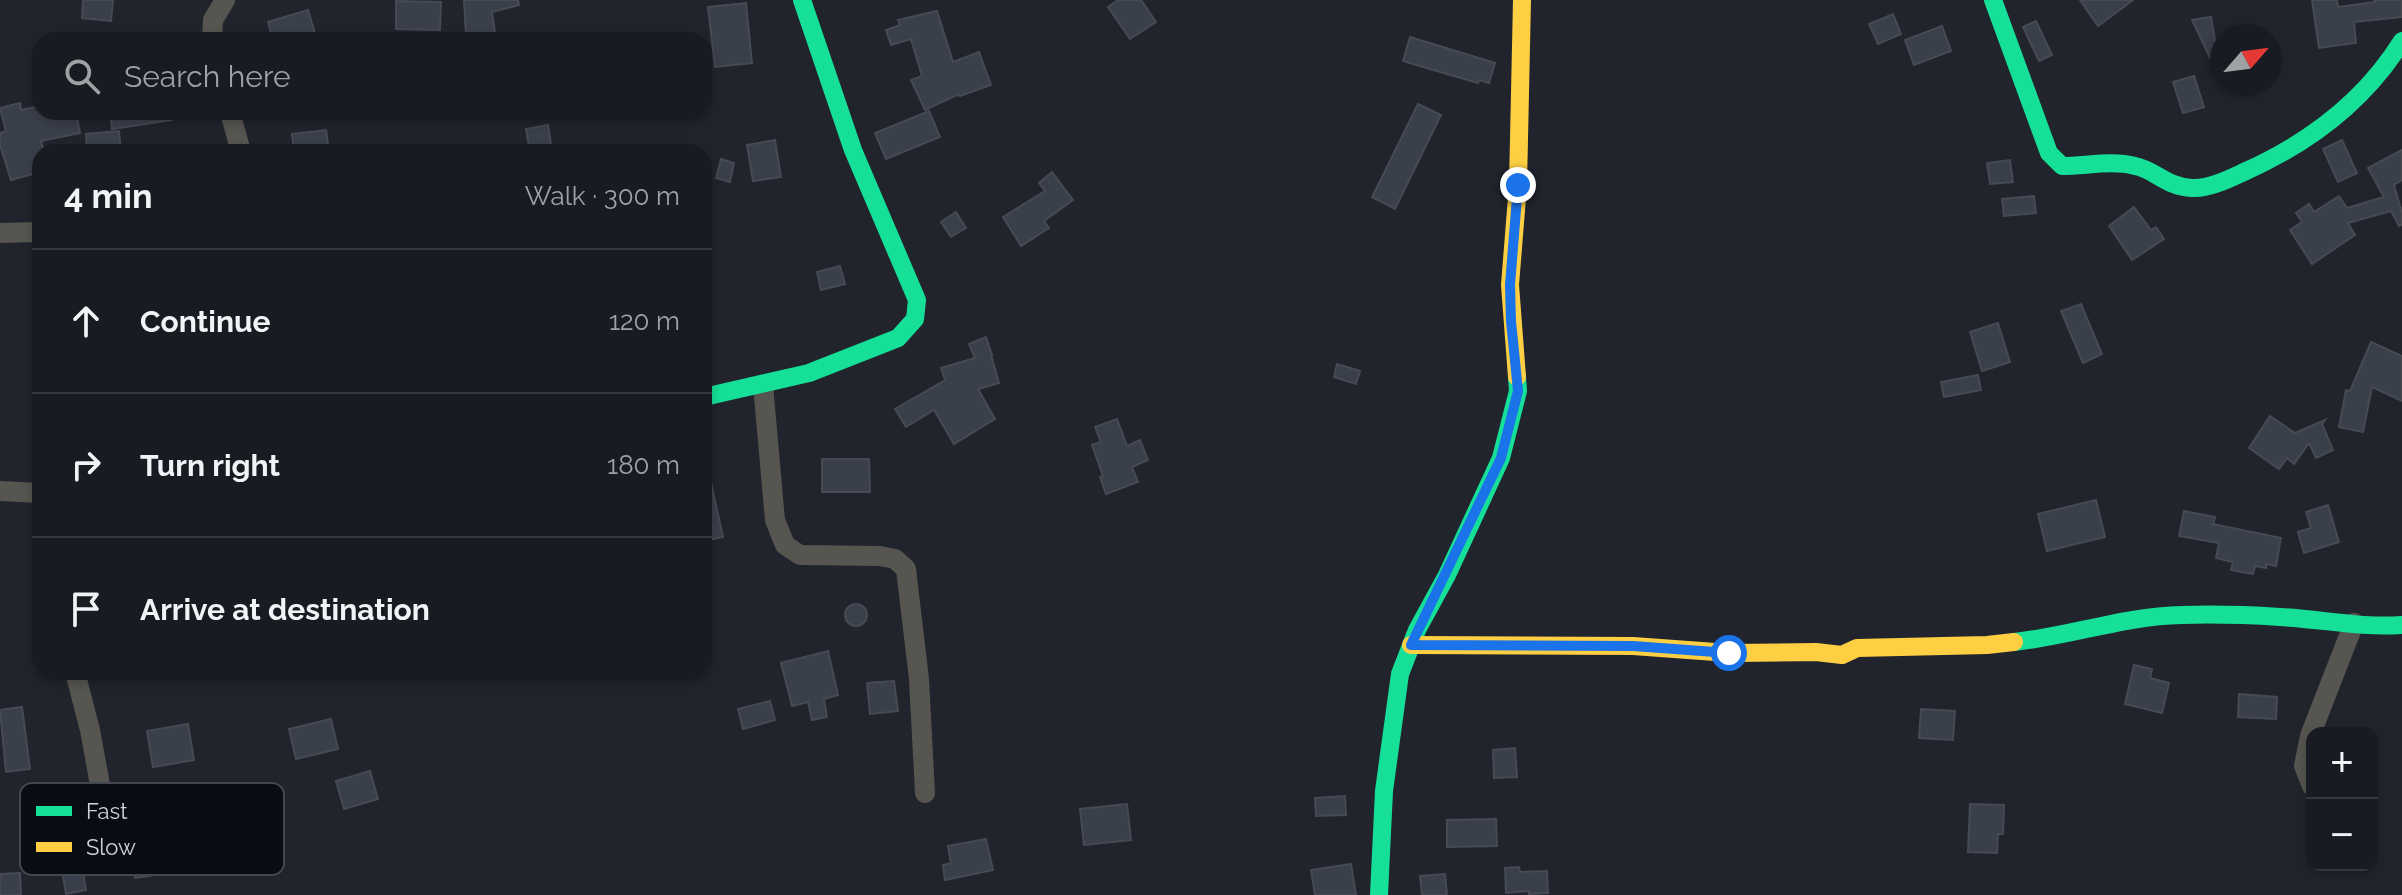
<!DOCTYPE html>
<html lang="en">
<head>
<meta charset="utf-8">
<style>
  body { margin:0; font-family:Raleway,sans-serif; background:#22242a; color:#f1f3f6 }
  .controls { position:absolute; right:24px; bottom:24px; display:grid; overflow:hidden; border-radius:16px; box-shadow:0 4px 12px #0003 }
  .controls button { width:72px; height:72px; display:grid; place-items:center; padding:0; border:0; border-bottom:2px solid #373940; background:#191b22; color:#f1f3f6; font:40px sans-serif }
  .compass { position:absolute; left:2210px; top:24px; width:72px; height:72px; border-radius:50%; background:#191b22; box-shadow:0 4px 12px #0003; rotate:62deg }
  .stop { position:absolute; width:24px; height:24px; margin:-18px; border:6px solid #1a73e8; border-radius:50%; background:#fff }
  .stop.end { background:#1a73e8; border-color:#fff; box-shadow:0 2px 8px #0008 }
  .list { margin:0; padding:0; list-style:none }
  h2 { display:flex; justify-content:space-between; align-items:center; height:104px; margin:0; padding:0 32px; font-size:34px }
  h2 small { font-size:26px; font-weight:400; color:#9fa1a5 }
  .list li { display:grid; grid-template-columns:52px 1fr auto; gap:24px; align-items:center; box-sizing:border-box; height:144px; padding:0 32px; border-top:2px solid #373940 }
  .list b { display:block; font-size:30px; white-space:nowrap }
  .list em { font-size:26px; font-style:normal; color:#9fa1a5 }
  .icon { flex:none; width:44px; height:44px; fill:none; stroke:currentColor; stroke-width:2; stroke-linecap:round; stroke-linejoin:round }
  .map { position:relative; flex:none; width:2402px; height:895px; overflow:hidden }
  .search { position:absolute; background:#191b22; box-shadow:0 4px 12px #0003; left:32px; top:32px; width:680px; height:88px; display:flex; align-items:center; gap:20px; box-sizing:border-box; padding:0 28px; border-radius:24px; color:#9fa1a5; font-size:30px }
  .panel { position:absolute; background:#191b22; box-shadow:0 4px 12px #0003; left:32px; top:144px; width:680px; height:536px; border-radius:24px }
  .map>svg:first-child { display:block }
</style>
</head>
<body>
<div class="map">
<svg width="2402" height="895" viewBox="0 0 2402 895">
  <rect width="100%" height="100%" fill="#21242d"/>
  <g fill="#3a3f4c" stroke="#474a52" stroke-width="2">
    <path d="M83,0H113L111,21L82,18Z"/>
    <path d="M464,0H518L519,5L492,12L495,33L466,35Z"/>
    <path d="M1118,0H1141L1156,22L1130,39L1108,7Z"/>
    <path d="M2080,0H2133L2098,26Z"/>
    <path d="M2312,0H2337L2338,7L2375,2L2374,0H2402V17L2354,22L2356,43L2319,48Z"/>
    <path d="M396,1L441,2L440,30L396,29Z"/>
    <path d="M746,3L752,63L715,67L708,7Z"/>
    <path d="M308,10L317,40H273L268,22Z"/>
    <path d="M937,11L953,62L979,52L991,85L960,96L959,94L925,110L911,80L922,76L911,39L891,45L886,30L900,25L898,20Z"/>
    <path d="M1893,14L1901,34L1878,44L1869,24Z"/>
    <path d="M2211,17L2220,69L2216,70L2192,20Z"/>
    <path d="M2036,21L2052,55L2039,61L2023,27Z"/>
    <path d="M1942,26L1951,51L1914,65L1905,40Z"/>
    <path d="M1410,37L1495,63L1489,83L1479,80L1478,83L1403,61Z"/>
    <path d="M2194,76L2204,107L2183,113L2173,82Z"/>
    <path d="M20,103L21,110L40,106V112H76L80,133L41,141L44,152H40V172L11,180L0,145V133L6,131L0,108Z"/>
    <path d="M1418,104L1441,115L1395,209L1372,197Z"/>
    <path d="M929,111L940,137L886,159L875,133Z"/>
    <path d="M110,112H172V120L112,129Z"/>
    <path d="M548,125L552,151L530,152L526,129Z"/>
    <path d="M326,130L329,152H294L292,134Z"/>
    <path d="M119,131L121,152H87L86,134Z"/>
    <path d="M775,140L781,177L753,181L747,145Z"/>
    <path d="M2342,140L2357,173L2338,182L2323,149Z"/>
    <path d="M2402,150V180L2394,185L2402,213V225L2399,226L2391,211L2348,223L2355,235L2312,264L2290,230L2302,222L2296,213L2309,204L2314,212L2339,196L2347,208L2384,197L2368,168Z"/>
    <path d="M721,159L734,163L730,182L716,178Z"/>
    <path d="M2010,160L2013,182L1990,184L1987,163Z"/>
    <path d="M1052,172L1073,200L1044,221L1049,228L1021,246L1003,217L1045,191L1039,183Z"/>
    <path d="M2034,196L2036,213L2004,216L2002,199Z"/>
    <path d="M2134,207L2151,230L2156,227L2164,239L2132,260L2109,226Z"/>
    <path d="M956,212L966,228L951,237L941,222Z"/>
    <path d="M840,266L845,284L821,290L817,272Z"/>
    <path d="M2081,304L2102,354L2083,363L2061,311Z"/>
    <path d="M1998,323L2010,362L1982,371L1970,332Z"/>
    <path d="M986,337L992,355H991L999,383L978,389L995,419L954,444L934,410L906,427L895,409L945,380L941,368L975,358L969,344Z"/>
    <path d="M2371,342L2402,356V401L2372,387L2363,432L2339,427L2346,390L2350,391Z"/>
    <path d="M1337,364L1360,371L1356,384L1334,377Z"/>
    <path d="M1978,375L1981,390L1944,397L1941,382Z"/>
    <path d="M2270,416L2295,433L2325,420L2322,424L2333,450L2316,458L2309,443L2294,464L2287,458L2279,469L2249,448Z"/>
    <path d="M1117,419L1127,446L1140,440L1148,460L1132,467L1138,482L1106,494L1100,477L1103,476L1092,445L1101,442L1095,427Z"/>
    <path d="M822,459H869L870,492H822Z"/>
    <path d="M710,478L723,537L704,541V479Z"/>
    <path d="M2096,500L2105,537L2047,551L2038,514Z"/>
    <path d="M2328,505L2339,542L2304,553L2298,532L2311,528L2306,512Z"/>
    <path d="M2184,511L2215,517L2213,524L2281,538L2276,566L2266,564V568L2255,566L2253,574L2231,570L2233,562L2216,558L2219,543L2179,536Z"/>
    <circle cx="856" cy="615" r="11"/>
    <path d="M828,651L838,695L824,699L827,717L812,720L808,702L792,706L781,663Z"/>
    <path d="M2134,665L2152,669L2150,678L2169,683L2162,713L2125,704Z"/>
    <path d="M894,681L898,711L870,714L867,683Z"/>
    <path d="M2239,694L2277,697L2276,719L2238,717Z"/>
    <path d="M770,701L775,720L743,729L738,709Z"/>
    <path d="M22,707L30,769L6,772L0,710Z"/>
    <path d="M1921,709L1955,711L1953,740L1919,738Z"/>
    <path d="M331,719L338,749L296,759L289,729Z"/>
    <path d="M188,724L194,760L153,767L147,731Z"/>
    <path d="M1515,748L1517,777L1494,778L1493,750Z"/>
    <path d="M370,771L378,799L344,809L336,781Z"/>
    <path d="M1345,796L1346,815L1316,816L1315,798Z"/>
    <path d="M1127,804L1131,840L1084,845L1080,809Z"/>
    <path d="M1970,804L2004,805L2003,834H1998L1997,853L1968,852Z"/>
    <path d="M1496,819L1497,846L1447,847V820Z"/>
    <path d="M986,839L993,870L945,880L943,865L951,863L948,846Z"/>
    <path d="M147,853L150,876L135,878L131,855Z"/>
    <path d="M81,860L86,890L66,894L61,864Z"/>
    <path d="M1351,864L1356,895H1315L1311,870Z"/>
    <path d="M1519,867L1520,872L1547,871L1548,893L1529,894V891L1506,893L1505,868Z"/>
    <path d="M20,873L21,895H0V874Z"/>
    <path d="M1445,874L1447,895H1422L1420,876Z"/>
  </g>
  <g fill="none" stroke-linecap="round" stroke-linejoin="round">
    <g stroke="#57554f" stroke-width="20">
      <path d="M212,40L213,20L225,0"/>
      <path d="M230,112L241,152"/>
      <path d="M0,233L40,232"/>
      <path d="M763,385L775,520L785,545L800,555L880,556L895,559L906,569L919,679L925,793"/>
      <path d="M0,491L40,493"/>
      <path d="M75,672L90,730L110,840"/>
      <path d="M2312,786L2304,766L2310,736L2354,623"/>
    </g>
    <g stroke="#16e098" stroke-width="18">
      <path d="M1993,0L2049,153L2062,166C2086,166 2112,160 2135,166C2156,170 2166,187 2192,188C2209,189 2229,179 2244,172C2309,143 2364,102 2402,41"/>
      <path d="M704,397L809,373L898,338L915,319L917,300L853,150L802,0"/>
      <path d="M2014,642C2071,636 2124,616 2182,615C2215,614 2248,615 2280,617C2321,619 2361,628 2402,625"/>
      <path d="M1379,895L1384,791L1400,674L1417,630L1447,575L1501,458L1518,391L1517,377"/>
    </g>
    <g stroke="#ffcf43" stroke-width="18">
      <path d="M1517,377L1510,285L1518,185L1522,0"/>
      <path d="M1411,645L1633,646L1729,653L1816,652L1842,655L1857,648L1987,645L2014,642"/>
    </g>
  </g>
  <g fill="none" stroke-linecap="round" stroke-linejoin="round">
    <path stroke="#1a73e8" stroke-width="10" d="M1518,185L1510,285L1511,321L1518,391L1501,458L1411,645L1633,646L1729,653"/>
  </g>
  <rect x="20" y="783" width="264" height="92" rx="12" fill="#080c13" stroke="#434850" stroke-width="2"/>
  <rect x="36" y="806" width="36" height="10" fill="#16e098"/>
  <rect x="36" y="842" width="36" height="10" fill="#ffcf43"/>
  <g font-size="22" fill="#ced3df">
    <text x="86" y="819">Fast</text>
    <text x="86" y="855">Slow</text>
  </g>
</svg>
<div class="controls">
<button>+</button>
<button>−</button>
</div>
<svg class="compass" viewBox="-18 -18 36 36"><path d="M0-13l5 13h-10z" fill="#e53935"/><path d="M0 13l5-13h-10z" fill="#9fa1a5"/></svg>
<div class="stop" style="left:1729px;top:653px"></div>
<div class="stop end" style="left:1518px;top:185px"></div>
<div class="search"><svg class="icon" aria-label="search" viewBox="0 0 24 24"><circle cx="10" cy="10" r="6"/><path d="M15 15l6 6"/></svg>Search here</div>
<section class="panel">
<h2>4 min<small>Walk · 300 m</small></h2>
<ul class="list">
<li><svg class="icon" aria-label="ahead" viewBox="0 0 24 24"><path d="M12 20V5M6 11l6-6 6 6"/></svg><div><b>Continue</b></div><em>120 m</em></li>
<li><svg class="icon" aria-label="right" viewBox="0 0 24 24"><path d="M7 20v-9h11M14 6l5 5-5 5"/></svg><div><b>Turn right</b></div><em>180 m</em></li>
<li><svg class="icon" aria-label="arrive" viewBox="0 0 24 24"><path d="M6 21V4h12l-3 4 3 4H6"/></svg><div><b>Arrive at destination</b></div></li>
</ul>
</section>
</div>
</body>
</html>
